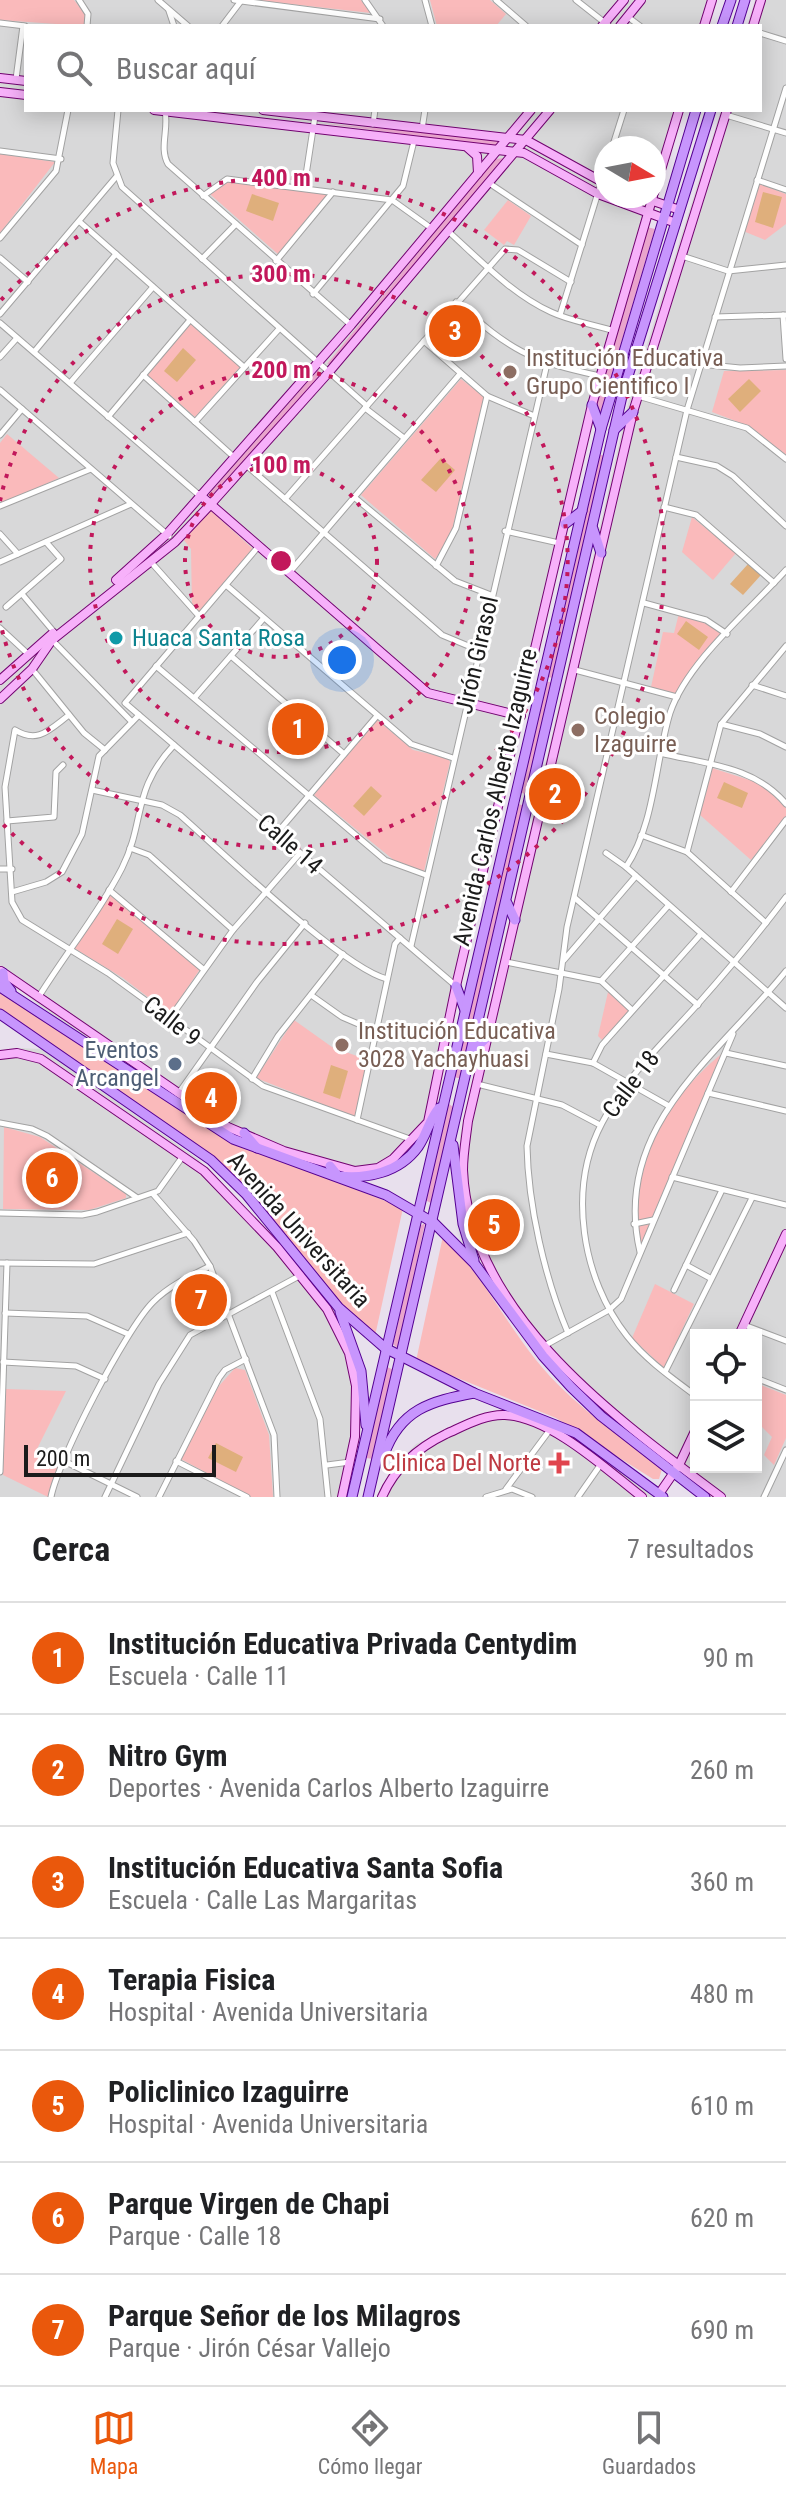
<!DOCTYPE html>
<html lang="es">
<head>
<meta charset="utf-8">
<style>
  body { margin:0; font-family:"Roboto Condensed",sans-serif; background:#f2f2f2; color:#202124 }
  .controls { position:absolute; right:24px; bottom:24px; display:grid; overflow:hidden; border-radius:0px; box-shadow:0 4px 20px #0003 }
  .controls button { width:72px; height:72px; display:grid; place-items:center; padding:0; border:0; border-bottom:2px solid #e0e0e0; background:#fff; color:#202124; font:40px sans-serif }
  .compass { position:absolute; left:594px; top:136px; width:72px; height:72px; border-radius:50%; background:#fff; box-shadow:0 4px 20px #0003; rotate:100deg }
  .scale { position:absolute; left:24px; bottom:20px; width:192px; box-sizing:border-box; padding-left:8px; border:4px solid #1b1b1b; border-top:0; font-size:22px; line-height:28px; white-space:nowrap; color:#1b1b1b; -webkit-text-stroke:6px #fff; paint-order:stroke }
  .you { position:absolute; left:342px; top:660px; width:28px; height:28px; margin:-20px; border:6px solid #fff; border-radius:50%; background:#1a73e8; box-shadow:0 0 0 12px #1a73e833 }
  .badge { display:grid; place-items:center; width:52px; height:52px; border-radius:50%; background:#ea580c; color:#fff; font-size:26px; font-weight:700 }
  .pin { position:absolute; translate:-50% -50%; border:4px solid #fff; box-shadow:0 2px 8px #0006 }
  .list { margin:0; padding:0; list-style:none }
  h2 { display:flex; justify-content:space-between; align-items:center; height:104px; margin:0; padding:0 32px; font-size:34px }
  h2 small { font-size:26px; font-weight:400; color:#757577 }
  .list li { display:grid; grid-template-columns:52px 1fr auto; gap:24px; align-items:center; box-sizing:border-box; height:112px; padding:0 32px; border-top:2px solid #e0e0e0 }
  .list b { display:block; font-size:30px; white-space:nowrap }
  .list p { margin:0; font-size:26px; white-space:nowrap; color:#757577 }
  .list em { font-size:26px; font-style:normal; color:#757577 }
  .icon { flex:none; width:44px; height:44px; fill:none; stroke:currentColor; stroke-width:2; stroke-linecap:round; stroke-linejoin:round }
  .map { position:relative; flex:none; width:786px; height:1497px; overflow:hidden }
  .search { position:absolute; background:#fff; box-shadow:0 4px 20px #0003; left:24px; right:24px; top:24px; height:88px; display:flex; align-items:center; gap:20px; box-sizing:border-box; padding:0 28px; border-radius:0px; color:#757577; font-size:30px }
  .sheet { height:888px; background:#fff }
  nav { display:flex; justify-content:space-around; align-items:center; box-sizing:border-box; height:112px; border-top:2px solid #e0e0e0; background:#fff; font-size:22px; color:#757577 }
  nav a { display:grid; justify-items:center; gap:4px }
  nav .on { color:#ea580c }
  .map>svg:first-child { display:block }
</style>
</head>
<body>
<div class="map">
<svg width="786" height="1497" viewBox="0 0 786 1497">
  <rect width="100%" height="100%" fill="#e8e0ed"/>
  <g fill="#d8d8d9" fill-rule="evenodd">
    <path d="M0,0H717L708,26H26V110H682L592,416L433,1104L419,1135L397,1160L361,1173L284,1153L190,1105L43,1008L0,974ZM606,148H654V196H606Z"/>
    <path d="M755,0H786V1497H714L632,1434L535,1341L486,1267L468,1224L459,1166L460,1136L628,404L721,110H760V26H747ZM696,1335H756V1467H696Z"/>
    <path d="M18,1048L42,1049L198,1159L285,1250L335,1313L355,1362L360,1397L359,1430L345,1497H0V1053Z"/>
    <path d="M502,1410L556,1427L589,1446L656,1497H378L390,1471L416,1444Z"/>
  </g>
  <path fill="#fbd7ff" d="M514,1226L518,1241L492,1248L488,1232Z"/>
  <g fill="#e9a4cc">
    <path d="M320,123L496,139L498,142L495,146Z"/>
    <path d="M506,158L331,364H327L495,159Z"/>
    <path d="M647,227L655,229L600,415L596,401Z"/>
    <path d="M318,370L322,374L213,495L210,493Z"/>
    <path d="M599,454L604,456L554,678L547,677Z"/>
    <path d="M545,681L553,683L526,795L521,792Z"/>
    <path d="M519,804L524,806L460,1078H457L454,1076Z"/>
    <path d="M449,1104L453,1107L431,1203L425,1200L445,1106Z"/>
    <path d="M425,1223L399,1347H396L393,1344L420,1226Z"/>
    <path d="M387,1367L394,1370L374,1459L366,1458Z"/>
  </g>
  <g fill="#fababb">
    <path d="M0,0H74L85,14V26L0,20Z"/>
    <path d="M254,0H361L371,13Z"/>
    <path d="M430,0H490L506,14L496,26H437Z"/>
    <path d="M0,154L55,162L0,233Z"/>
    <path d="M231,181L326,192V198L279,255L211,195V191Z"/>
    <path d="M759,184L786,194V224L765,240L743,231Z"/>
    <path d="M508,200L531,216L514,245L507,241L504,245L484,230Z"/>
    <path d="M191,322L241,366L195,417L147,375Z"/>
    <path d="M786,370V455L751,427L712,412L724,371Z"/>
    <path d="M461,379L484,397L450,538L435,559L361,495Z"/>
    <path d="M7,434L59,478L3,503L0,500V443Z"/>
    <path d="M211,511L253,549L197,614L192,609L191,549L183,539Z"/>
    <path d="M692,517L736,553L713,580L682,552Z"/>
    <path d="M679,613L700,619L723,634L676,694L651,687L663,632L674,633Z"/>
    <path d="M376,719L413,750L448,758L450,762L424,871L401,866L314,795Z"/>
    <path d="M712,768L762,784L786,808V816L751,860L700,815Z"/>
    <path d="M111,893L200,969L170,1014L123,978L74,948Z"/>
    <path d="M0,990L219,1135L403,1208L375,1336L342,1307L251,1195L0,1010Z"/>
    <path d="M608,992L629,1011L602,1040L598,1036Z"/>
    <path d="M294,1020L332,1047L368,1060L355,1117L256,1078Z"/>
    <path d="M725,1051L641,1244C623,1169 667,1097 725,1051Z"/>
    <path d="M4,1127L40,1137L126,1194V1198L89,1210L3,1209Z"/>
    <path d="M443,1236C481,1273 503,1319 536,1360C571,1404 619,1435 662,1469L659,1479H653L556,1418L416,1361Z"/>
    <path d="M208,1271L224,1311L199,1324L176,1289Z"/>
    <path d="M655,1284L694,1304L664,1368L632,1338Z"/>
    <path d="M235,1368L245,1370L269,1435L273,1497H251L181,1459L218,1387Z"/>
    <path d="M756,1383L786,1395V1438L774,1465L764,1455L772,1437L756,1421Z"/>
    <path d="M5,1389L66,1391L35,1453L58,1466L48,1497L3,1475Z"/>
  </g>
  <g fill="#dfaf7c">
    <path d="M763,192L782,197L773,228L755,222Z"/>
    <path d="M252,194L279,203L273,221L246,211Z"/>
    <path d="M183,348L196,360L177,382L164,371Z"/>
    <path d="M749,379L761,391L740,412L728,399Z"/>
    <path d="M441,458L455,470L436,492L421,480Z"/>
    <path d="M748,564L761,575L743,595L730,584Z"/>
    <path d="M686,621L708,637L699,650L677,634Z"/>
    <path d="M724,782L748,793L742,808L717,798Z"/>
    <path d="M371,786L382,796L364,816L353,806Z"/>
    <path d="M117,919L133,929L118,954L102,944Z"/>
    <path d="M331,1065L348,1071L340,1099L323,1093Z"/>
    <path d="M34,1163H61V1179H33Z"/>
    <path d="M216,1443L243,1457L236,1472L208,1458Z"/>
  </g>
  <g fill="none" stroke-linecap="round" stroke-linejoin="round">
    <g stroke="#a2a2a2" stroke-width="7">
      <g id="street">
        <path d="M79,0L88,14L87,26"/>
        <path d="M158,0L188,26"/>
        <path d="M234,0L380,19"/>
        <path d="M365,0L383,26"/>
        <path d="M425,0L432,26"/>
        <path d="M496,0L526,26"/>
        <path d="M576,0L609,26"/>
        <path d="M169,11L174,26"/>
        <path d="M628,17L640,26"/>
        <path d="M0,23L25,26"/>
        <path d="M222,26L241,1"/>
        <path d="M760,33L786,41"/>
        <path d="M16,79L23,26"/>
        <path d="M118,110L113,163L122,187L367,406"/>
        <path d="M165,111C169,129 159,148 168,164L351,325"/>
        <path d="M726,115L786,133"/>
        <path d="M373,124L375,110"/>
        <path d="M422,129L425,110"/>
        <path d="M612,148L624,110"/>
        <path d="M0,151L61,159"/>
        <path d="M757,180L786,190"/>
        <path d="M489,183L582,245"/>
        <path d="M304,188L315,116"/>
        <path d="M203,196L227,179L392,200L431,228"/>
        <path d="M81,223L244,367"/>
        <path d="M449,232C480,260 513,295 551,312C570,321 592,324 611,330"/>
        <path d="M0,238L56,171L68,110"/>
        <path d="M682,256L728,271L786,265"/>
        <path d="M0,258L28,282"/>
        <path d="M202,259L236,224"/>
        <path d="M276,261L333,192"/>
        <path d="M313,294L403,186L414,141"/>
        <path d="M456,302C512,351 527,360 600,376"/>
        <path d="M0,314L116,177"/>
        <path d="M560,315L606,167"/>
        <path d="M783,315L786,359"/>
        <path d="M715,317L786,315"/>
        <path d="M0,323L199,495"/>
        <path d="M424,341L487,396L532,415"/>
        <path d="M34,352L116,254"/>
        <path d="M0,357L17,338"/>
        <path d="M700,364L740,368L786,366"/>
        <path d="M143,375L235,458"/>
        <path d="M70,383L153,287"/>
        <path d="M0,390L169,536"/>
        <path d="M638,396L747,428L786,459"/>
        <path d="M365,408L404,438"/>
        <path d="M108,417L190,320"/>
        <path d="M195,422L279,329"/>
        <path d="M0,435L22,409"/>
        <path d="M676,457L717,466L733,476L786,526"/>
        <path d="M246,465L442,635L478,650"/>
        <path d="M354,497L455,581L491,595"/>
        <path d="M285,499L505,249L518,250L571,282"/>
        <path d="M0,506L91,469"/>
        <path d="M664,507L696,515L774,583"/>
        <path d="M505,531L559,543"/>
        <path d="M0,534L18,554"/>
        <path d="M258,547L125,703L456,986"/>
        <path d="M150,561L199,616"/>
        <path d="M0,562L131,504"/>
        <path d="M436,566L456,528L487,396"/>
        <path d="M289,573L460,374"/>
        <path d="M226,585L411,744L453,758"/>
        <path d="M22,594L54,632"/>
        <path d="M644,603L706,620L727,634"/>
        <path d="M6,607L61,559L46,542"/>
        <path d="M0,628L28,654"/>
        <path d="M52,640L132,722"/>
        <path d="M231,656L344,754"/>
        <path d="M156,666L385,860L426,875"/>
        <path d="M32,669L84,733L105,750"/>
        <path d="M575,670L677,697"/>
        <path d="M752,685L786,696"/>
        <path d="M195,697L263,619"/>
        <path d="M69,715C49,730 38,744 15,730L5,787L12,902L22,920L108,973L263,1086L410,1139"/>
        <path d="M721,724L760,734L786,747"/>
        <path d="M660,753C705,764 755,766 786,804"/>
        <path d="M92,790L162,805L180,815C220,850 344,969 387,979"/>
        <path d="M7,821L54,817L56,772L63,765"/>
        <path d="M277,833L376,717"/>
        <path d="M641,835L687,852L766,923"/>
        <path d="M130,848L149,855L233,930"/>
        <path d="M687,852L721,724L786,646"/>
        <path d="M606,853L626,867L786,1008"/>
        <path d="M626,867C655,824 655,762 670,713C687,662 750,610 786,570"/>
        <path d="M0,869H12"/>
        <path d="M109,890L203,969"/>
        <path d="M12,892L46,882L62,872L82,834L99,756L139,715"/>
        <path d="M731,892L786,820"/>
        <path d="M575,898L698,1005"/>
        <path d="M411,946L547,364"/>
        <path d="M564,960L636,876"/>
        <path d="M506,962L601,981L632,1010"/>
        <path d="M601,981L668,906"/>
        <path d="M311,995L342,1017L377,1032"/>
        <path d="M38,998C65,954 99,913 122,868C146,820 131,791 174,745"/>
        <path d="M170,1018L233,930L300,853"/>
        <path d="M726,1053L786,1066"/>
        <path d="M546,1054L593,1063L669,1106"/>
        <path d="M593,1063L602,1045L701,934"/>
        <path d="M252,1079L278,1036L343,954"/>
        <path d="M477,1084L562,1105L600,1125"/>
        <path d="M708,1093L786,1111"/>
        <path d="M178,1094L257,982L305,923"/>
        <path d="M357,1120L395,944L400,938"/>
        <path d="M0,1123L32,1129L47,1136L136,1197"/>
        <path d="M672,1177L786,1205"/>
        <path d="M153,1194L194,1241L210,1266L274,1435L277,1497"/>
        <path d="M0,1213L82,1215L97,1212L158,1191L183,1156"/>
        <path d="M634,1224L653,1220"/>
        <path d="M640,1252C611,1127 716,1058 786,971"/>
        <path d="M0,1263L94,1264L188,1233"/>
        <path d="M686,1265L710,1278"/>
        <path d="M674,1290L722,1190"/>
        <path d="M272,1292L320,1419L328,1497"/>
        <path d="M5,1313L87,1316L128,1334"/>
        <path d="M744,1325L786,1341"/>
        <path d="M568,1333C545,1279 528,1205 527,1146L559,989L567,927L687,410L786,88"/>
        <path d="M544,1346L609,1310L621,1299L733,1034"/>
        <path d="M3,1362L76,1366L105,1379"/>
        <path d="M665,1372L752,1198"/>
        <path d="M756,1378L786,1390"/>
        <path d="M696,1396C672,1378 646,1360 627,1336C582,1279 567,1189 602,1123C625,1078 663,1043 697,1005C728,970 758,934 786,897"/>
        <path d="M64,1461L137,1497"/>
        <path d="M176,1461L247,1497"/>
        <path d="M327,1465L350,1462"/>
        <path d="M0,1472L7,1263"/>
        <path d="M506,1489L549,1431"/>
        <path d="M51,1497C58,1460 126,1329 153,1302C169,1286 190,1276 210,1266"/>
        <path d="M105,1497L159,1384L190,1335L301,1275"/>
        <path d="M159,1497L219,1378L225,1370L246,1359"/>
        <path d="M486,1497L512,1489L532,1497"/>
        <path d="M578,1497L601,1464"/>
        <path d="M764,1497L786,1450"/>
      </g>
    </g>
    <g stroke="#720370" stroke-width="10">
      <g id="secondary">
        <path d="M602,26L624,0"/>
        <path d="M620,26L641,0"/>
        <path d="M704,26L712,0"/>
        <path d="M753,26L761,0"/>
        <path d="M0,78L26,81"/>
        <path d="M0,92L26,95"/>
        <path d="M154,110L524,153L598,194L676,223"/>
        <path d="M263,110L526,140L606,184"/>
        <path d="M468,148L477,156L478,173"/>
        <path d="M654,193L679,110"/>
        <path d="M638,196L680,210"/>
        <path d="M200,495L428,693L521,716"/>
        <path d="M116,580L167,534L351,325L531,110"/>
        <path d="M0,680L53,633"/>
        <path d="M0,699L32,669L52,640L175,542L210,505L329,372L550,110"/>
        <path d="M1,971L228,1127L284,1151L355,1171L378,1168L393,1159L428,1122L456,986L592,405L653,196"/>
        <path d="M0,1055L17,1053L41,1059L204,1171L277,1247L327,1309L349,1353L356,1386L355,1437L342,1497"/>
        <path d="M739,1335L786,1234"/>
        <path d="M659,1494L679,1465L696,1429"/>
        <path d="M382,1497C395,1467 417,1448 446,1434C464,1426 485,1414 505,1415C551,1417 607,1470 642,1497"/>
        <path d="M721,1497C617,1419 469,1314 463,1170C463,1154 466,1138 468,1121L633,412L727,110"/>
      </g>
    </g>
    <g stroke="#540092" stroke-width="11">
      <g id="primary">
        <path d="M722,26L731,0"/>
        <path d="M737,26L745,0"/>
        <path d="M592,405L601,429"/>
        <path d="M614,430L633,412"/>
        <path d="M565,524L582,511"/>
        <path d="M593,529L601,553"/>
        <path d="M507,903L515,920"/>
        <path d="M3,973L4,982L11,991"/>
        <path d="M456,986L465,1010"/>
        <path d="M0,987L233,1139L386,1195L434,1223L474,1263L543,1356L571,1387L601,1416L705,1497"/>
        <path d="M0,1014L211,1160L246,1194L339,1308L385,1348L474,1393L576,1433L663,1497"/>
        <path d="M474,1050L489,1035"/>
        <path d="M244,1133L257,1148"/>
        <path d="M453,1145L463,1224L474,1260"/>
        <path d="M330,1166L338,1176C367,1179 399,1173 418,1147C427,1134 429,1120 439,1108"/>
        <path d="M340,1312L361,1371L366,1425"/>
        <path d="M384,1455C400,1409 431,1401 474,1393"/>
        <path d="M352,1497L601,429L696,110"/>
        <path d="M368,1497L623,392L711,110"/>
      </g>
    </g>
    <use href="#street" stroke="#fff" stroke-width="5"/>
    <use href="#secondary" stroke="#f7b1fa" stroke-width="8"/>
    <use href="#primary" stroke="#c795fd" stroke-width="9"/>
  </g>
  <g fill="none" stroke="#c2185b" stroke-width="4" stroke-dasharray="4 8">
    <circle cx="281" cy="561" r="96"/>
    <circle cx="281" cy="561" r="191"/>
    <path d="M0 501A287 287 0 1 1 0 621"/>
    <path d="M1 300A383 383 0 1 1 1 822"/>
  </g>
  <g fill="#8d6e63" stroke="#fff" stroke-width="3">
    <circle cx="510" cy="372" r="8"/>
    <circle cx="578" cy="730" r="8"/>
    <circle cx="342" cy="1045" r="8"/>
  </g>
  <circle fill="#0f9aa8" stroke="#fff" stroke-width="3" cx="116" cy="638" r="8"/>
  <circle fill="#5c6f8a" stroke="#fff" stroke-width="3" cx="175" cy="1064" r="8"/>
  <path fill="#e0444e" stroke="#fff" stroke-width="3" d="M555 1451h8v8h8v8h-8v8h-8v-8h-8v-8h8z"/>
  <g text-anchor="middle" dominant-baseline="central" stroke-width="6" stroke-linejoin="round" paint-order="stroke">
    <g font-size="24" fill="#785e54" stroke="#fff" text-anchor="start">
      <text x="526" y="358">Institución Educativa<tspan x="526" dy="28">Grupo Cientifico I</tspan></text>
      <text x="594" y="716">Colegio<tspan x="594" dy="28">Izaguirre</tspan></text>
      <text x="358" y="1031">Institución Educativa<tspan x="358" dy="28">3028 Yachayhuasi</tspan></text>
    </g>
    <g font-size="24" fill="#0d838f" stroke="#fff" text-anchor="start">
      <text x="132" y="638">Huaca Santa Rosa</text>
    </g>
    <g font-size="24" fill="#1b1b1b" stroke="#fff">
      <text transform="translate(477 655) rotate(-77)">Jirón Girasol</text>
      <text transform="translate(495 797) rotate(-77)">Avenida Carlos Alberto Izaguirre</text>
      <text transform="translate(290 844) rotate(41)">Calle 14</text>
      <text transform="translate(172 1021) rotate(38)">Calle 9</text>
      <text transform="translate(631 1084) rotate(-53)">Calle 18</text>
      <text transform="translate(299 1230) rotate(48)">Avenida Universitaria</text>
    </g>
    <g font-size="24" fill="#4e5e75" stroke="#fff" text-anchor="end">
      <text x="159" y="1050">Eventos<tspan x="159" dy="28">Arcangel</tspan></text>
    </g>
    <g font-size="24" fill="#be3a42" stroke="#fff" text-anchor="end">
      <text x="541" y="1463">Clinica Del Norte</text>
    </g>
  </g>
  <circle cx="281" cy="561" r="12" fill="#c2185b" stroke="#fff" stroke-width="4"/>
  <g font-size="24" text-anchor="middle" font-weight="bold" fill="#c2185b" stroke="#fff" stroke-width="6" stroke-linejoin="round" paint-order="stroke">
    <text x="281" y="186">400 m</text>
    <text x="281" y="282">300 m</text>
    <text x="281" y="378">200 m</text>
    <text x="281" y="473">100 m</text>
  </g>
</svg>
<div class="controls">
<button><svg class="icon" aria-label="locate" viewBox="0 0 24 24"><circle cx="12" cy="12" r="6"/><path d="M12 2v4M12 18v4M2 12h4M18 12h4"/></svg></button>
<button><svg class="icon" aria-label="layers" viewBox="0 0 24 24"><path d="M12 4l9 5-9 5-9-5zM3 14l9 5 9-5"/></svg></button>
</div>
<svg class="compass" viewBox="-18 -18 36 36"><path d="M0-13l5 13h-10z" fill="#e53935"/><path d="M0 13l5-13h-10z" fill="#757577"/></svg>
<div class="scale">200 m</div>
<div class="you"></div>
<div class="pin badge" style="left:298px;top:729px">1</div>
<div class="pin badge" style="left:555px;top:794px">2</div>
<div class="pin badge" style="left:455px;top:331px">3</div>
<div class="pin badge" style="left:211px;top:1098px">4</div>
<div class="pin badge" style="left:494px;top:1225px">5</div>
<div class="pin badge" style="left:52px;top:1178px">6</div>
<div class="pin badge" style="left:201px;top:1300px">7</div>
<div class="search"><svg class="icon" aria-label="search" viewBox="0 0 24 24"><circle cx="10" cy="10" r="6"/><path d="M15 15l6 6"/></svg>Buscar aquí</div>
</div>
<section class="sheet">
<h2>Cerca<small>7 resultados</small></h2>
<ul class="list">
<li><span class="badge">1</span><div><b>Institución Educativa Privada Centydim</b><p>Escuela · Calle 11</p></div><em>90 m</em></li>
<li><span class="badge">2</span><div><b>Nitro Gym</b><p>Deportes · Avenida Carlos Alberto Izaguirre</p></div><em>260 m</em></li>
<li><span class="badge">3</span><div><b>Institución Educativa Santa Sofia</b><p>Escuela · Calle Las Margaritas</p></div><em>360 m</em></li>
<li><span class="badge">4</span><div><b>Terapia Fisica</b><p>Hospital · Avenida Universitaria</p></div><em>480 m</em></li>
<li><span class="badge">5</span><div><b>Policlinico Izaguirre</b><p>Hospital · Avenida Universitaria</p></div><em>610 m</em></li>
<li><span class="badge">6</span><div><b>Parque Virgen de Chapi</b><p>Parque · Calle 18</p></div><em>620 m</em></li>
<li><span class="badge">7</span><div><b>Parque Señor de los Milagros</b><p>Parque · Jirón César Vallejo</p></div><em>690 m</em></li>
</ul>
</section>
<nav>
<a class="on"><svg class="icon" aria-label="map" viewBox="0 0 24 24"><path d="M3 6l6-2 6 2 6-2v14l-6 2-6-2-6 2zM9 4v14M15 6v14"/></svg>Mapa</a>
<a><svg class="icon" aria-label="directions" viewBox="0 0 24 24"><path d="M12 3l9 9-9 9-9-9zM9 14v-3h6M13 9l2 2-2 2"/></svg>Cómo llegar</a>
<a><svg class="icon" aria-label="saved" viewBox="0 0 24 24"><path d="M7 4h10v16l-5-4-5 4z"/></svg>Guardados</a>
</nav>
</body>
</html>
